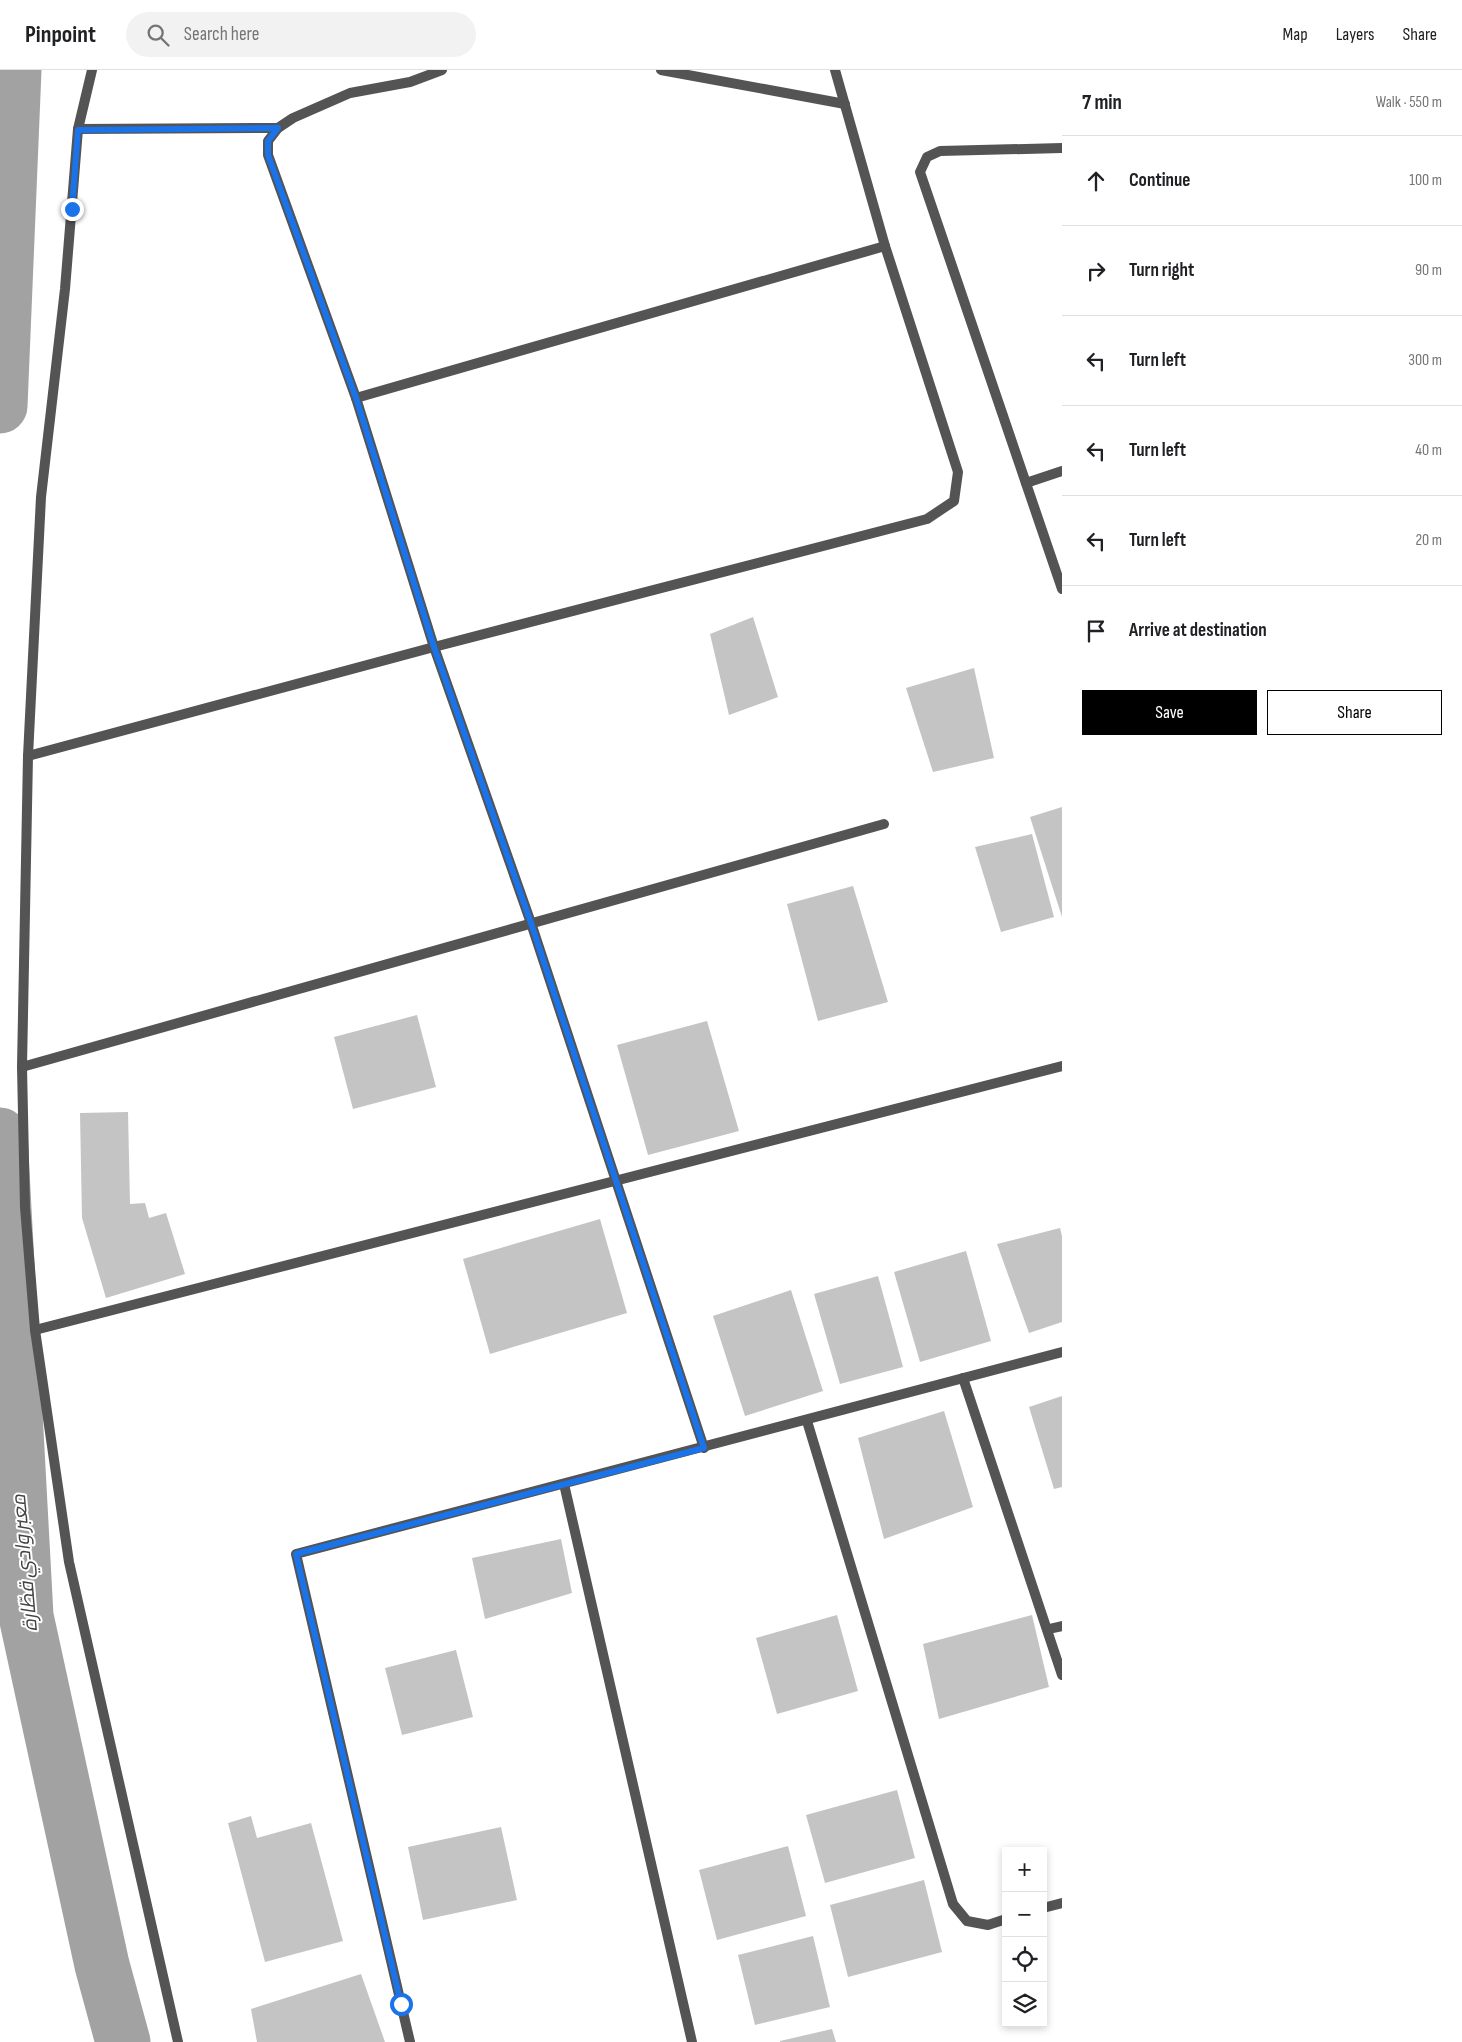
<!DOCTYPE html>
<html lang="en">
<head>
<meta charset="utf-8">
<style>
  body { margin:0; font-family:"Sofia Sans Condensed",Cairo,sans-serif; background:#f2f2f2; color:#202124 }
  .controls { position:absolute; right:15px; bottom:15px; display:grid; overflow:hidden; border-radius:0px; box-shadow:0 2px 8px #0003 }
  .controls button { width:45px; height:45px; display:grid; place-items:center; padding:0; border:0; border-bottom:1px solid #e0e0e0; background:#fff; color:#202124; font:25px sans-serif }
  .stop { position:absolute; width:15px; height:15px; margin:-11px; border:4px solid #1a73e8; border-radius:50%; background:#fff }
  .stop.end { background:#1a73e8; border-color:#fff; box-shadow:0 1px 5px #0008 }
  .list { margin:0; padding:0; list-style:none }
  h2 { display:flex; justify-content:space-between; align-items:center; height:65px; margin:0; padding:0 20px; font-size:21px }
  h2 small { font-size:16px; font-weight:400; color:#757577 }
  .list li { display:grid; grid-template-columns:32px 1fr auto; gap:15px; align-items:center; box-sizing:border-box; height:90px; padding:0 20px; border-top:1px solid #e0e0e0 }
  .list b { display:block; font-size:19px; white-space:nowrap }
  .list em { font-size:16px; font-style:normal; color:#757577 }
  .actions { display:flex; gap:10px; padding:15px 20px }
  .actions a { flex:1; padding:11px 0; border:1px solid #000; border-radius:0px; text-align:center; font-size:18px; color:#000 }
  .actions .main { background:#000; color:#fff }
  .icon { flex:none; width:28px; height:28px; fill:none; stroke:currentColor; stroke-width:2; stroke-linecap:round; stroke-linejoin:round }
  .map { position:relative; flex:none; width:1062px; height:1972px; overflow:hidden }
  header { display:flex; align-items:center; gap:30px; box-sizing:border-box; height:70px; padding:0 25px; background:#fff; border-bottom:1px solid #e0e0e0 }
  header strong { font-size:24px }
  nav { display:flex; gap:28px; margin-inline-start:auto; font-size:18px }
  .search { width:350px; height:45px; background:#f2f2f2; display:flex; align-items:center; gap:12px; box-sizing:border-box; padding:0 18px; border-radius:28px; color:#757577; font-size:19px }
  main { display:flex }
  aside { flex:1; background:#fff }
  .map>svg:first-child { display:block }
</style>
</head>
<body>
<header>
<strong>Pinpoint</strong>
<div class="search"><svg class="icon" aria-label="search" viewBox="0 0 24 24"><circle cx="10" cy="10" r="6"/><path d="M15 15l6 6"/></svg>Search here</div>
<nav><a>Map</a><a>Layers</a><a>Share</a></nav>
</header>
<main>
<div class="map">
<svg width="1062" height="1972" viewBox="0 0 1062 1972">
  <rect width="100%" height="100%" fill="#fff"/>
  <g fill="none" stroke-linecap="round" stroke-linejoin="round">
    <g stroke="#a2a2a2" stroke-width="55">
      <path d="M0,336L14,0"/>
      <path d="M0,1065L26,1546L102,1895L123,1972"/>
    </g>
  </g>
  <g fill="#c4c4c4">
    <path d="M753,547L778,627L729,645L710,564Z"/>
    <path d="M974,598L994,688L933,702L906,618Z"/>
    <path d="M1062,737V847L1030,747Z"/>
    <path d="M1032,764L1054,847L1001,862L975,777Z"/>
    <path d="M853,816L888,932L818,951L787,834Z"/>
    <path d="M417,945L436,1017L353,1039L334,967Z"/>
    <path d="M707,951L739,1061L648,1085L617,975Z"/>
    <path d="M128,1042L130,1134L145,1133L149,1148L166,1143L185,1204L106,1228L82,1148L80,1043Z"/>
    <path d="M600,1149L627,1243L490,1284L463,1189Z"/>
    <path d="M1060,1158L1062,1166V1252L1029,1263L997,1174Z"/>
    <path d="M966,1181L991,1271L920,1292L894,1202Z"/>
    <path d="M878,1206L903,1297L840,1314L814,1224Z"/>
    <path d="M791,1220L823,1321L745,1346L713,1246Z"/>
    <path d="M1062,1326V1417L1054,1419L1029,1337Z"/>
    <path d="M944,1341L973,1437L884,1469L858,1368Z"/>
    <path d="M561,1469L572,1523L485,1549L472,1488Z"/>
    <path d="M837,1545L858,1621L777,1644L756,1568Z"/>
    <path d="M1032,1545L1049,1617L939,1649L923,1574Z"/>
    <path d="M456,1580L473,1647L402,1665L385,1598Z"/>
    <path d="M897,1720L915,1788L825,1813L806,1745Z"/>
    <path d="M251,1746L257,1768L311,1753L343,1871L265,1892L228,1753Z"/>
    <path d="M501,1757L517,1830L423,1850L408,1777Z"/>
    <path d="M788,1776L806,1846L717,1870L699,1800Z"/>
    <path d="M924,1810L942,1882L848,1907L830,1835Z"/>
    <path d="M813,1866L830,1937L755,1955L738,1885Z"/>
    <path d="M361,1904L385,1972H257L251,1939Z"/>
    <path d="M832,1959L836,1972H780V1971Z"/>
  </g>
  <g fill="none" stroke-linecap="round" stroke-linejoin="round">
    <g stroke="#545454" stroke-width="10">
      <path d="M92,0L78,59L65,219L41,427L28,686L22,997L25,1137L35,1260L69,1492L178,1972"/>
      <path d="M442,0L410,12L350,23L293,48L278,58L268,71V85L356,328L434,577L531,853L704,1378"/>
      <path d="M661,0L845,34"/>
      <path d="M78,59L278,58"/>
      <path d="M1062,78L940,81L927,87L920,102L1062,519"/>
      <path d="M356,328L885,176"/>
      <path d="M1026,413L1062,401"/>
      <path d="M28,686L434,577L927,449L954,431L958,402L885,176L835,0"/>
      <path d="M22,997L884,754"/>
      <path d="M35,1260L1062,996"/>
      <path d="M963,1308L1062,1605"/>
      <path d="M807,1351L953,1834L967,1851L988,1855L1006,1849"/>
      <path d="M564,1414L692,1972"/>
      <path d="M1049,1559L1062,1556"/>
      <path d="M1043,1838L1062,1833"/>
      <path d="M410,1972L296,1484L1062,1282"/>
    </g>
  </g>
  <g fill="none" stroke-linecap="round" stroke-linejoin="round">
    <path stroke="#1a73e8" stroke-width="6" d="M72,139L78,60L278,58L268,71V85L356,328L434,577L531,853L704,1378L296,1484L401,1934"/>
  </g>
  <g text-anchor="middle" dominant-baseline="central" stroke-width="4" stroke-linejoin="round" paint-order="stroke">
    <g font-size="20" font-style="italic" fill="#434343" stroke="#fff">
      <text transform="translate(25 1493) rotate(-95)">معبر وادي قطّارة</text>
    </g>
  </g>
</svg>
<div class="controls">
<button>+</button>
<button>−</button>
<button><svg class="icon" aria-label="locate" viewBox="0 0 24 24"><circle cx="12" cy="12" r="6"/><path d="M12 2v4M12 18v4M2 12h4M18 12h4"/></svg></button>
<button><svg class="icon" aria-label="layers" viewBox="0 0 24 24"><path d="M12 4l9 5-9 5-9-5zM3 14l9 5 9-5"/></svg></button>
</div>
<div class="stop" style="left:401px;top:1934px"></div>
<div class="stop end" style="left:72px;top:139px"></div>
</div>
<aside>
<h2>7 min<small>Walk · 550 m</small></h2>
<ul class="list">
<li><svg class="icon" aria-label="ahead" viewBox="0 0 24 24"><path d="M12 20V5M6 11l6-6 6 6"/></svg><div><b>Continue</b></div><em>100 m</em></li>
<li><svg class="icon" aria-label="right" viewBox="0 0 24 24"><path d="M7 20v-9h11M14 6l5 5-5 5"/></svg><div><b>Turn right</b></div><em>90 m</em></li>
<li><svg class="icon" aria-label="left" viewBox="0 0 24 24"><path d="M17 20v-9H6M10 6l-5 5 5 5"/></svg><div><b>Turn left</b></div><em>300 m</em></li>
<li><svg class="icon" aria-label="left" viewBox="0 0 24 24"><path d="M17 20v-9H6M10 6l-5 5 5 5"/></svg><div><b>Turn left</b></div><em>40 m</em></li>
<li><svg class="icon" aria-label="left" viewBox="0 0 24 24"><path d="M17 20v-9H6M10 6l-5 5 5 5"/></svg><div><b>Turn left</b></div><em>20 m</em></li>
<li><svg class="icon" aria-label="arrive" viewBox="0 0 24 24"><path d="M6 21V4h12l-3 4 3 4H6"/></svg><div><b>Arrive at destination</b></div></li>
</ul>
<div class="actions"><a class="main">Save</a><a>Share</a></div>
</aside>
</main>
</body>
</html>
